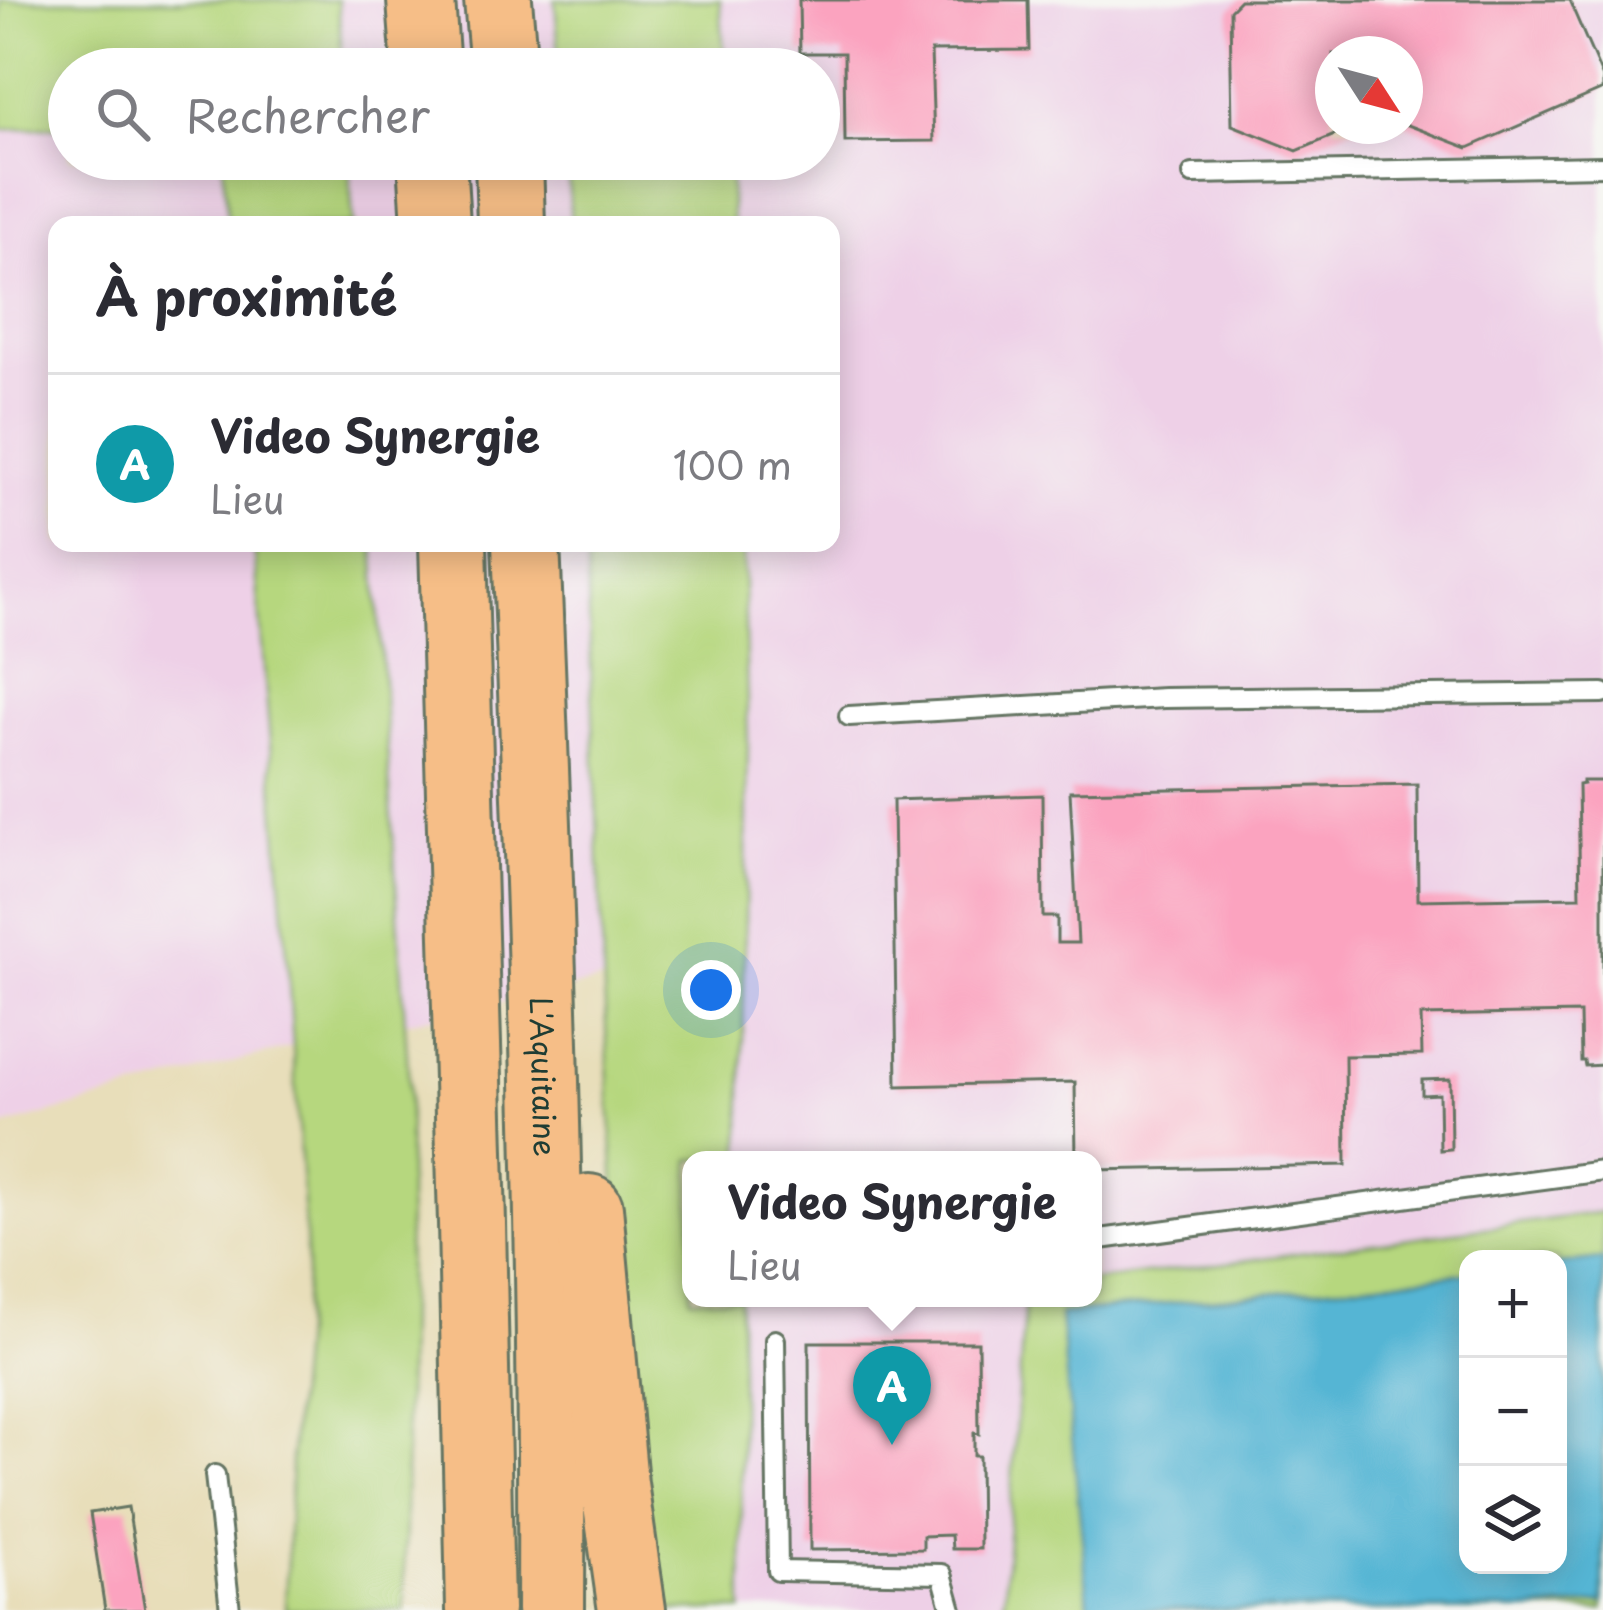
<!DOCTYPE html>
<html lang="fr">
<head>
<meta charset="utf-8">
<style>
  body { margin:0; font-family:"Playpen Sans",sans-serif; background:#f7f7f7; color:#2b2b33 }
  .controls { position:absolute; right:36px; bottom:36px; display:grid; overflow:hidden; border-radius:24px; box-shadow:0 6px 30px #0003 }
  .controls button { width:108px; height:108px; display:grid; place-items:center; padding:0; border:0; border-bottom:3px solid #e1e1e2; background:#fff; color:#2b2b33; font:60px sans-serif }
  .compass { position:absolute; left:1315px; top:36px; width:108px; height:108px; border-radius:50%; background:#fff; box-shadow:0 6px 30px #0003; rotate:126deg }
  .you { position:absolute; left:711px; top:990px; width:42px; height:42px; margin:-30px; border:9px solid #fff; border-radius:50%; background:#1a73e8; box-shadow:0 0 0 18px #1a73e833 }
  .badge { display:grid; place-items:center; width:78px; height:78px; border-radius:50%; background:#111827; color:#fff; font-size:39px; font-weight:700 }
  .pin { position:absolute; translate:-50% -99px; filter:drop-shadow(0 3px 6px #0008) }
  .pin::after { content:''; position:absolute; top:63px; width:42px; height:36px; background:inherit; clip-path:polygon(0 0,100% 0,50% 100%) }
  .popup { position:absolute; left:682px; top:1151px; width:420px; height:156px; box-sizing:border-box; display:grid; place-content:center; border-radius:24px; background:#fff; filter:drop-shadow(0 3px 9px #0005); font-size:39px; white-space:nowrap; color:#7c7c81 }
  .popup b { font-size:45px; color:#2b2b33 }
  .popup::after { content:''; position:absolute; left:50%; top:100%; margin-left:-24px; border:24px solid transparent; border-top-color:#fff }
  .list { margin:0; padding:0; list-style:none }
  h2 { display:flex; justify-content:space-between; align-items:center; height:156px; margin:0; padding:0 48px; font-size:51px }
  h2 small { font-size:39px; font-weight:400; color:#7c7c81 }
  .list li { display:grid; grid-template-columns:78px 1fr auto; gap:36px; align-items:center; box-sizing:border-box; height:180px; padding:0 48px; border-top:3px solid #e1e1e2 }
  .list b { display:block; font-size:45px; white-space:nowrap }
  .list p { margin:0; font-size:39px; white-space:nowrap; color:#7c7c81 }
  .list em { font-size:39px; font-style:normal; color:#7c7c81 }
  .icon { flex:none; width:66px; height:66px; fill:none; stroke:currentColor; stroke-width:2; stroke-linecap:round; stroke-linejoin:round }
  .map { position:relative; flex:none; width:1603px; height:1610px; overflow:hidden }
  .search { position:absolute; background:#fff; box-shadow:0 6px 30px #0003; left:48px; top:48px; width:792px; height:132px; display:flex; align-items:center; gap:30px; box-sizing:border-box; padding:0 42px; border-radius:66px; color:#7c7c81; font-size:45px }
  .panel { position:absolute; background:#fff; box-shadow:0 6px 30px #0003; left:48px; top:216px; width:792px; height:336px; border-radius:24px }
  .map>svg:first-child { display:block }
</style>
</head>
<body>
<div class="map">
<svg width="1603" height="1610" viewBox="0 0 1603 1610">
  <rect width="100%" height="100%" fill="#f6f6f2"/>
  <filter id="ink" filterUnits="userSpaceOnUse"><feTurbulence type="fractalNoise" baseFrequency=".00833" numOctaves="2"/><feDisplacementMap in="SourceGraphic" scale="24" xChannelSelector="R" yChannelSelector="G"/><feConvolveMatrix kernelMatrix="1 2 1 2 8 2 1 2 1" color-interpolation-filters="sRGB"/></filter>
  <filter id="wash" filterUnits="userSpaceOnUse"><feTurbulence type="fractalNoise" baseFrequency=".004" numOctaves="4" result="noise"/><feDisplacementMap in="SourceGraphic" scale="48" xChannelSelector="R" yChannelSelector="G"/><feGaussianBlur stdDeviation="2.7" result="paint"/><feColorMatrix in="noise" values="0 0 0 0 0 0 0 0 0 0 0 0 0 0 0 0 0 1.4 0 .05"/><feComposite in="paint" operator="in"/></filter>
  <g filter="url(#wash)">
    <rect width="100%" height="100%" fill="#e8deba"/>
    <path fill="#eed0e7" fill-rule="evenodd" d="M0,0H1603V1610H742L739,1298H1093V1160H737L734,953L293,1046L0,1127ZM1333,54H1405V126H1333ZM69,69H819V159H69ZM57,225H831V543H57ZM1468,1259H1558V1565H1468Z"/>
    <g fill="#b6d77e" stroke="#6a8a59" stroke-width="3" fill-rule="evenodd">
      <path d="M0,0H338L343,69H69V126L0,130Z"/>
      <path d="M555,0H720L725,69H560Z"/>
      <path d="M223,159H349L353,225H228Z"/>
      <path d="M567,159H729L732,225H571Z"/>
      <path d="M254,543H374L409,1086L404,1610H285L292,1439L307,1264L288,968Z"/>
      <path d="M586,543H743L748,742L741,1160H691V1298H739L743,1610H654L631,1477L604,989Z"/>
      <path d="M1603,1212V1610H1003L1025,1298H1093V1281ZM1468,1259H1558V1565H1468Z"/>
    </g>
    <path fill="#55b5d4" stroke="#3a7984" stroke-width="3" d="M1603,1259V1603L1529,1610H1089L1060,1314L1468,1273V1565H1558V1264Z"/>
    <g id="blocks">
      <g fill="#fba3bf">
        <path d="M799,0H1028L1029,50L931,51L934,141L845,142L844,53H800Z"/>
        <path d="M1240,0H1569L1603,78V89L1468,148L1405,124V54H1333V126H1356L1297,151L1232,125L1230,10Z"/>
        <path d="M1583,781H1603V1065L1585,1066L1584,1061H1581L1580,1013L1421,1016L1422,1055L1345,1056L1346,1165L1093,1170V1160H1076L1075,1082L897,1086L893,800L1042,795L1043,917H1057V943H1078L1070,791L1417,784L1418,900L1580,897L1578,785L1583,784Z"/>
        <path d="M1450,1079L1451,1149L1440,1150L1439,1094L1422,1095V1080Z"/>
        <path d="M809,1342H978L979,1434L974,1433V1456H979L980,1549H952L951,1535L923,1536V1549L810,1550Z"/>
        <path d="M128,1507L145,1610H105L90,1513Z"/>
      </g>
    </g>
  </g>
  <g filter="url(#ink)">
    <use href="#blocks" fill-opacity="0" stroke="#657563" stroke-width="3"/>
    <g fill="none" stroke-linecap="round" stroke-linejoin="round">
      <g stroke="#657563" stroke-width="24">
        <g id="service">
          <path d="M1193,174L1603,166"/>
          <path d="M849,716L1164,698L1603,693"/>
          <path d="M1093,1240L1603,1171"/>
          <path d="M775,1340L778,1571L942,1574L952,1610"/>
          <path d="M215,1475L230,1610"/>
        </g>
      </g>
      <g stroke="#657563" stroke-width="72">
        <g id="motorway">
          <path d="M421,0L426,69"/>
          <path d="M498,0L504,69"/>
          <path d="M432,159L436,225"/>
          <path d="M509,159L511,225"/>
          <path d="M453,543L472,1223L480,1610"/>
          <path id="s1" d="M526,543C541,899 553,1254 551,1610"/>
          <path d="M589,1208L614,1484L632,1610"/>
        </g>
      </g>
      <use href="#service" stroke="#fff" stroke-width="18"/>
      <use href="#motorway" stroke="#f6be87" stroke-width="66"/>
    </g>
  </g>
  <g text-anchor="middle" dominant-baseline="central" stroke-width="12" stroke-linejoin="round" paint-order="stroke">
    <g font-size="30" fill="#1f3d34" stroke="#f6f6f2">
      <text stroke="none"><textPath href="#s1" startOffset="534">L'Aquitaine</textPath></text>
    </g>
  </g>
</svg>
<div class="controls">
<button>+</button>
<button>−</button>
<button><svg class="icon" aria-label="layers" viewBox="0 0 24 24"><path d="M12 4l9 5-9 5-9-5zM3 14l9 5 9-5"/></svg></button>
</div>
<svg class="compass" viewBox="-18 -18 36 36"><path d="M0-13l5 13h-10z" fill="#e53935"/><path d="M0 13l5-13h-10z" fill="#7c7c81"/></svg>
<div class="you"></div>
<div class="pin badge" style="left:892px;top:1445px;background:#0f9aa8">A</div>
<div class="popup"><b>Video Synergie</b>Lieu</div>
<div class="search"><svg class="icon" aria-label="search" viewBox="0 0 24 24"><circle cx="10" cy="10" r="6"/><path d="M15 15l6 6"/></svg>Rechercher</div>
<section class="panel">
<h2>À proximité<small></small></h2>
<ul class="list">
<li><span class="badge" style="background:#0f9aa8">A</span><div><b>Video Synergie</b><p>Lieu</p></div><em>100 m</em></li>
</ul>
</section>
</div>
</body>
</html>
